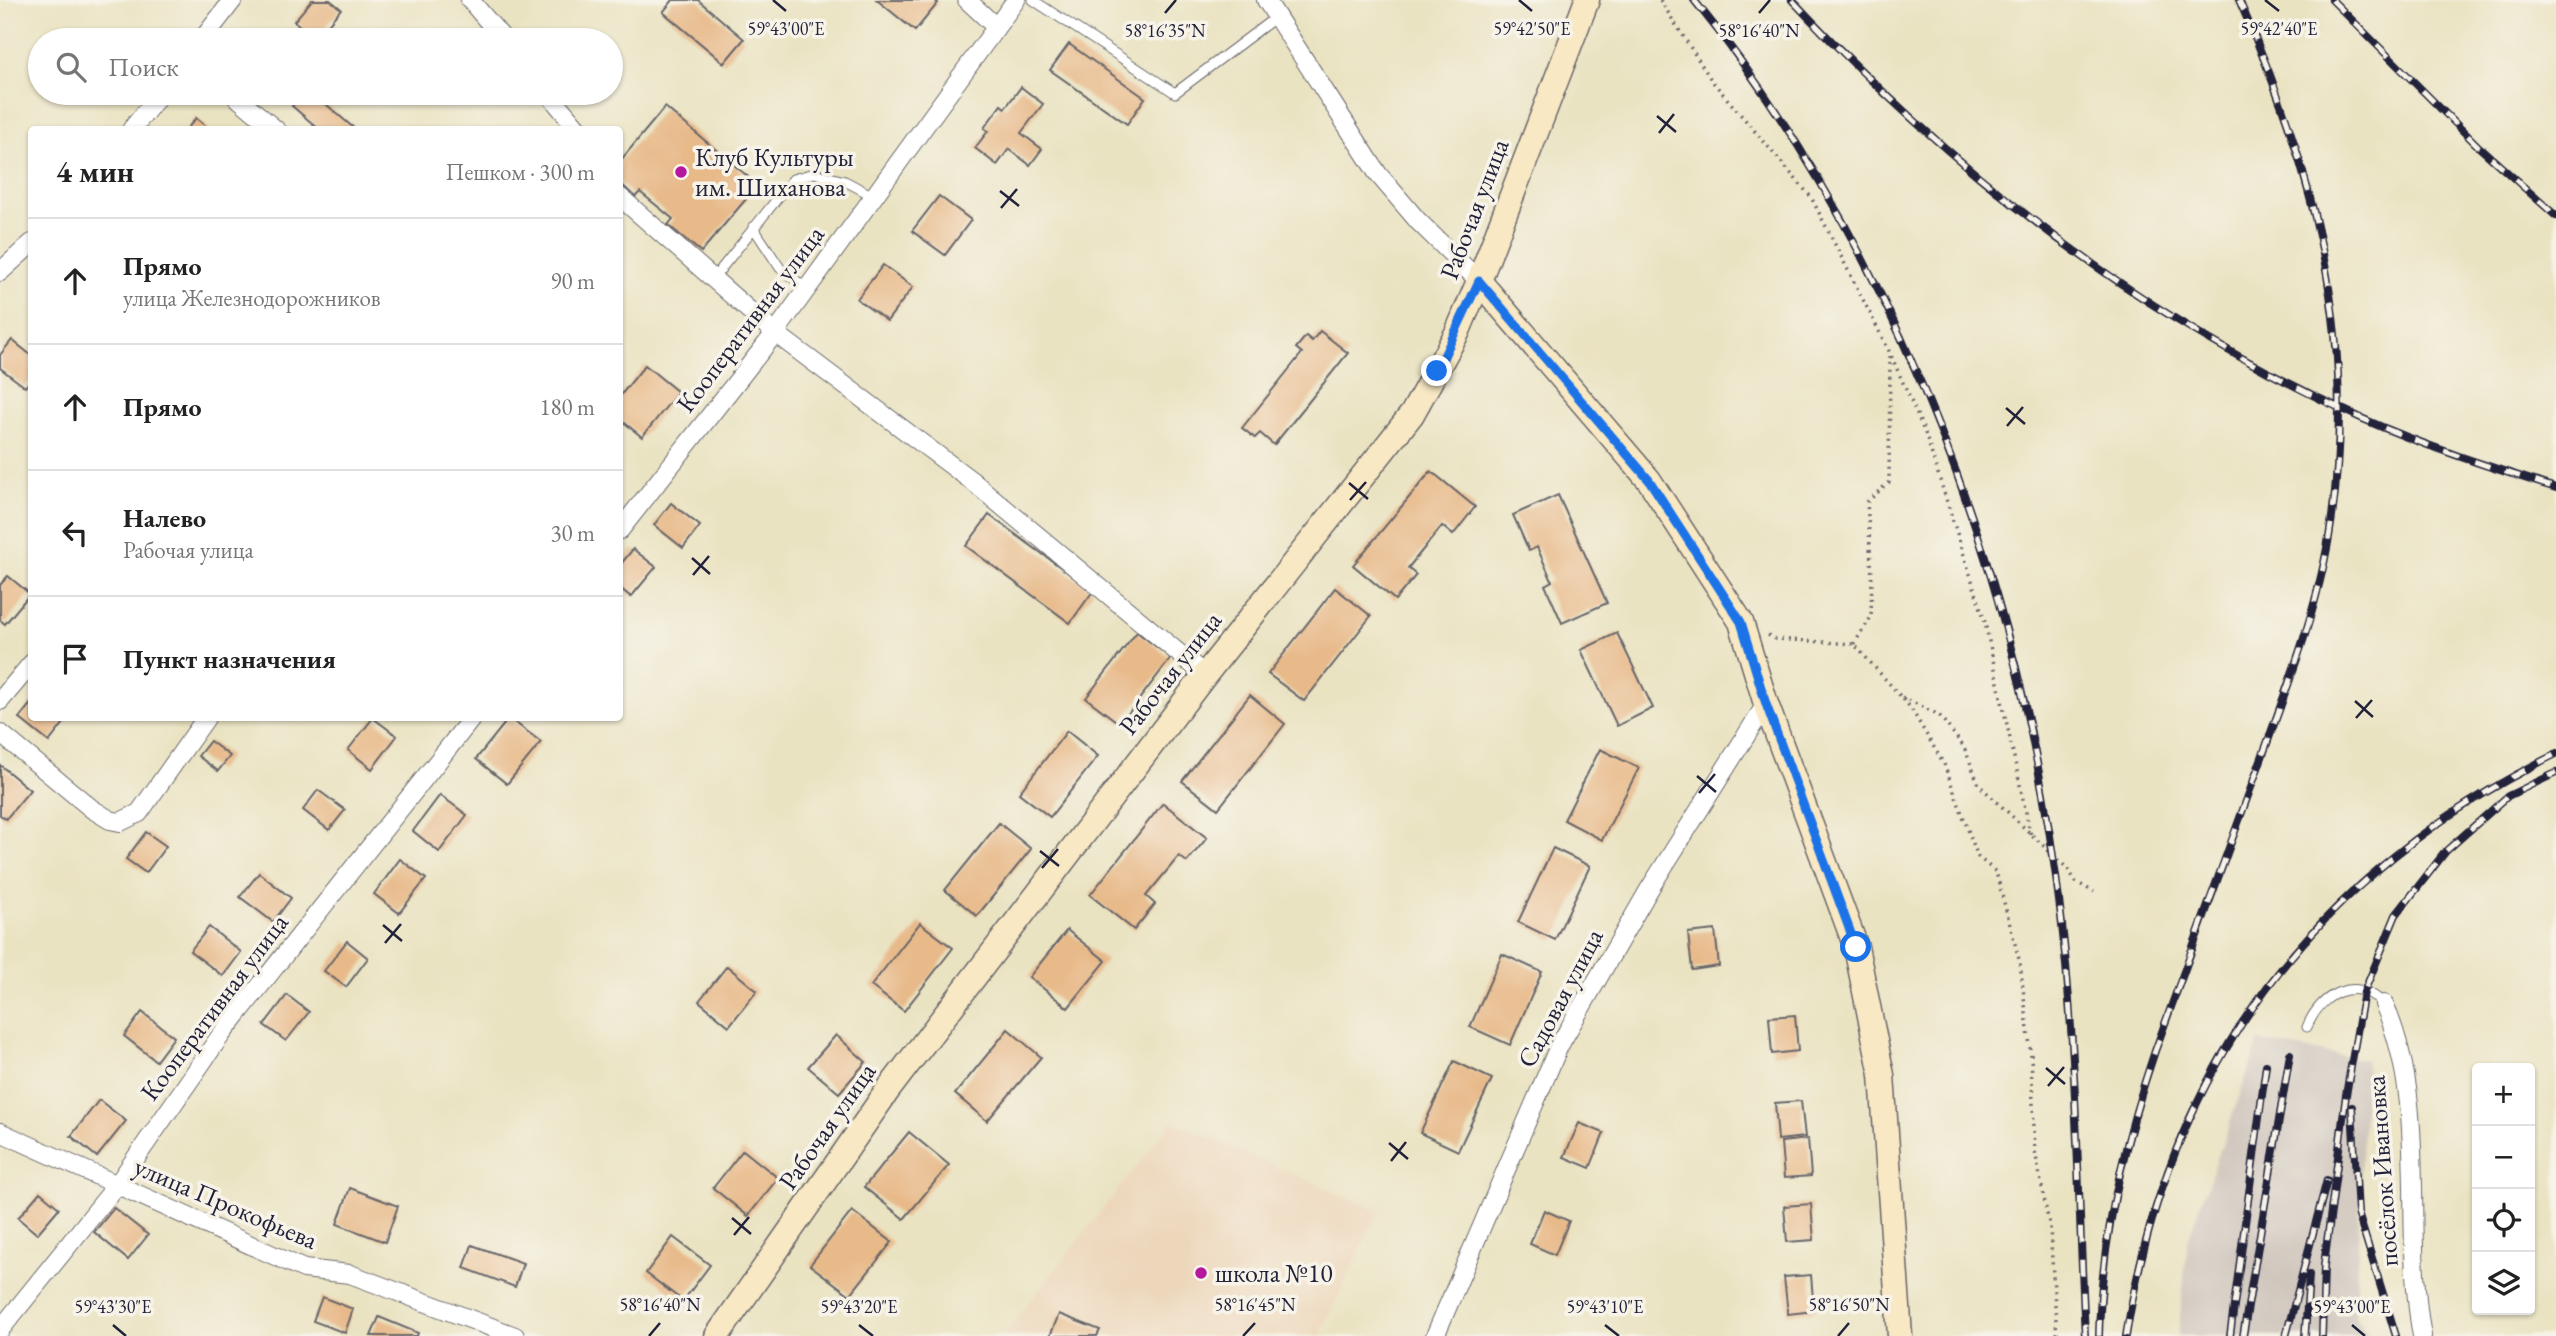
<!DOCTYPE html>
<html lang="ru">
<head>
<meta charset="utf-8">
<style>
  body { margin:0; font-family:"EB Garamond",serif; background:#f6f6f6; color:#222 }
  .controls { position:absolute; right:21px; bottom:21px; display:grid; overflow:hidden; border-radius:7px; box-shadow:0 2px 5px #0004 }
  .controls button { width:63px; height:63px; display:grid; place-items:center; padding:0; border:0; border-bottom:2px solid #e0e0e0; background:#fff; color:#222; font:35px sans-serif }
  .stop { position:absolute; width:21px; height:21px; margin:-16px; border:5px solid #1a73e8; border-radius:50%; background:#fff }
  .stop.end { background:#1a73e8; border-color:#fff; box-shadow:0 2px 7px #0008 }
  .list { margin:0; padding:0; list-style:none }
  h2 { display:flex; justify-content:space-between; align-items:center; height:91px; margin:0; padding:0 28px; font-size:30px }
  h2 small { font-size:23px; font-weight:400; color:#767676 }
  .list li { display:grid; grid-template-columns:46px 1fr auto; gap:21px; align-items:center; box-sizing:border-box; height:126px; padding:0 28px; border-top:2px solid #e0e0e0 }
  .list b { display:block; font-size:26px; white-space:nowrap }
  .list p { margin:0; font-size:23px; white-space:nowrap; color:#767676 }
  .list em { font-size:23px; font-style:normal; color:#767676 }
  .icon { flex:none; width:38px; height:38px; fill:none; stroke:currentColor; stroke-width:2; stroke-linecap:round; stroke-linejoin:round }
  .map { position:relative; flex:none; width:2556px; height:1336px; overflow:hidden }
  .search { position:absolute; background:#fff; box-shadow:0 2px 5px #0004; left:28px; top:28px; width:595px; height:77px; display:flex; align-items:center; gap:18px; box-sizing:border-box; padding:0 24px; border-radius:38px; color:#767676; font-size:26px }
  .panel { position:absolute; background:#fff; box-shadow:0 2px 5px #0004; left:28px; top:126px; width:595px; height:595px; border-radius:7px }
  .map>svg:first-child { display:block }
</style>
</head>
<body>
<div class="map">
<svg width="2556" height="1336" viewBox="0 0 2556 1336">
  <rect width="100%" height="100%" fill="#f7f3e8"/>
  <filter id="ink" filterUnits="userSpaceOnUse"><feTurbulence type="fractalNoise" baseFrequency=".0143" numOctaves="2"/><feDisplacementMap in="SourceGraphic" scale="14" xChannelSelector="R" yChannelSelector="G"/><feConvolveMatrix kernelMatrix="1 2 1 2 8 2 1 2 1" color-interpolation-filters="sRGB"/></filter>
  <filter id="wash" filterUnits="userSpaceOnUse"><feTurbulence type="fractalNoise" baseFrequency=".00686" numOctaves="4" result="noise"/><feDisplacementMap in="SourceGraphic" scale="28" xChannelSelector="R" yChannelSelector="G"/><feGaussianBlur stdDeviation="1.57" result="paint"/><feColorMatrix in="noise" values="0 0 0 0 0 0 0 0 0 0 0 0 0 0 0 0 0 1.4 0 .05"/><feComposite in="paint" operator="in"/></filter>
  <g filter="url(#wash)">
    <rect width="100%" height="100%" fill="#eae3c2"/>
    <path fill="#edd7bb" d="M1172,1121L1379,1211L1319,1336H1003Z"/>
    <path fill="#ccc2b9" d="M2259,1041L2366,1060L2355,1315L2369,1336H2178L2188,1240Z"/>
    <g id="blocks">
      <g fill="#e8ba8a">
        <path d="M312,0H330L341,9L316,39L294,21Z"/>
        <path d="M673,0H698L744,39L724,63L663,12Z"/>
        <path d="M877,0H934L938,3L915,31Z"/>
        <path d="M1069,44L1145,98L1127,124L1050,70Z"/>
        <path d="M1021,87L1043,104L1021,133L1042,149L1030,165L1009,149L997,165L975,148L988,131L984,128L1001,105L1005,108Z"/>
        <path d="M304,93H313L356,130H320L292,106Z"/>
        <path d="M665,107L758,185L701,252L668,225L673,219L640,192L635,197L620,183V161Z"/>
        <path d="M196,118L210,130H186Z"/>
        <path d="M939,196L971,220L945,255L912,231Z"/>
        <path d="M883,265L913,287L887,321L857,299Z"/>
        <path d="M1320,331L1348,353L1274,445L1260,433L1255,438L1242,428L1302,353L1296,348L1306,336L1312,341Z"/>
        <path d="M12,340L32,356V379L25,387L0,368V355Z"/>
        <path d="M645,365L678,392L642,437L620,419V396Z"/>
        <path d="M1431,471L1475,507L1453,535L1442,526L1408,568L1416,575L1395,600L1353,565Z"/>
        <path d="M1558,495L1607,603L1562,623L1545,585L1552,581L1537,547L1529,551L1513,515Z"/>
        <path d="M671,503L700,526L683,548L654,525Z"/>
        <path d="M989,515L1093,591L1070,623L966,546Z"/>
        <path d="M633,549L656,567L631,597L620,588V565Z"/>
        <path d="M8,576L30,594L5,624L0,620V585Z"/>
        <path d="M1335,588L1371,616L1304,701L1268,674Z"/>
        <path d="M1137,632L1171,658L1120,724L1086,698Z"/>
        <path d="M1617,633L1653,708L1617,726L1581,650Z"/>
        <path d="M1250,695L1285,724L1218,809L1182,781Z"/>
        <path d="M32,702V718L67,719L49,742L19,718Z"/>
        <path d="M373,718L397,736L372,769L348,750Z"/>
        <path d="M509,718L541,742L507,784L476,759Z"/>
        <path d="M1067,731L1098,756L1050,817L1019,793Z"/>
        <path d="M210,741L230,756L218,771L198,756Z"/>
        <path d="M1600,749L1639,768L1602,840L1564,820Z"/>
        <path d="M0,765L30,790L6,819L0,815Z"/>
        <path d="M318,790L345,810L329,830L303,810Z"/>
        <path d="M440,795L467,815L439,852L413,831Z"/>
        <path d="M1163,803L1207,838L1187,862L1179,856L1146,896L1155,904L1134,930L1090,895Z"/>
        <path d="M999,823L1031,849L977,916L945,890Z"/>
        <path d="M146,832L166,846L146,873L126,859Z"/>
        <path d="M1553,848L1590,866L1555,940L1518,922Z"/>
        <path d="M400,859L426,879L399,913L374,894Z"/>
        <path d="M259,873L291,898L273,922L240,897Z"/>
        <path d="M920,923L953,948L904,1011L871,986Z"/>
        <path d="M209,927L241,952L223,976L190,951Z"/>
        <path d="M1067,930L1106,961L1068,1008L1029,977Z"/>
        <path d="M1715,930L1719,966L1692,970L1688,933Z"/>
        <path d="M347,941L368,958L346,987L324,971Z"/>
        <path d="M1502,954L1542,972L1510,1045L1470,1027Z"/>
        <path d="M727,966L757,991L729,1026L699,1001Z"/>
        <path d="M287,995L309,1012L286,1041L264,1025Z"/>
        <path d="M142,1012L174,1037L156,1061L124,1036Z"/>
        <path d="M1795,1015L1798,1051L1772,1054L1769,1017Z"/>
        <path d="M1008,1029L1041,1057L987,1121L955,1094Z"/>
        <path d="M836,1035L866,1062L839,1093L808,1067Z"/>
        <path d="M1454,1061L1492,1079L1458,1151L1420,1133Z"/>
        <path d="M99,1100L126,1121L97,1157L71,1136Z"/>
        <path d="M1801,1101L1805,1137L1778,1140L1775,1103Z"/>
        <path d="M1579,1123L1604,1133L1590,1168L1564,1157Z"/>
        <path d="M909,1132L949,1165L904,1219L864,1187Z"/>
        <path d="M1808,1139L1811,1176L1784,1178L1781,1142Z"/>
        <path d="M743,1150L778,1178L748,1216L713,1188Z"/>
        <path d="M350,1188L398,1206L385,1242L337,1224Z"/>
        <path d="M40,1192L59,1208L37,1234L18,1218Z"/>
        <path d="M1811,1204L1814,1240L1787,1242L1784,1206Z"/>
        <path d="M114,1208L148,1235L128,1260L94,1232Z"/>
        <path d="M1544,1210L1569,1221L1555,1255L1530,1244Z"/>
        <path d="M852,1211L892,1242L850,1295L810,1265Z"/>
        <path d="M673,1237L710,1265L683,1301L646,1273Z"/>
        <path d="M472,1245L523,1263L515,1287L464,1268Z"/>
        <path d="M1811,1275L1814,1311L1788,1314L1784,1277Z"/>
        <path d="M322,1297L353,1309L345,1333L313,1321Z"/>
        <path d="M1059,1314L1100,1330L1097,1336H1050Z"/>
        <path d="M379,1317L418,1333L417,1336H371Z"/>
      </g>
    </g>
  </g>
  <g filter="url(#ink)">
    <use href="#blocks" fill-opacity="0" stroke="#68666a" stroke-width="2"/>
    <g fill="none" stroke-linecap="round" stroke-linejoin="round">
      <g stroke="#68666a" stroke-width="11">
        <g id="lane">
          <path d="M1033,0L1175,93L1276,17"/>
          <path d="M753,227L780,268L807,289"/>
          <path d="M713,279L793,179L814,173L845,181L875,197"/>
          <path d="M2307,1027C2321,993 2355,975 2384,1004"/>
        </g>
      </g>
      <g stroke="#68666a" stroke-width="20">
        <g id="street">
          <path d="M470,0L504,40"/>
          <path d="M967,0L996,27"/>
          <path d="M1266,0L1378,174L1418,221L1479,281"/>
          <path d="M202,40L233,0"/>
          <path d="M232,93L276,130"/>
          <path d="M548,93L579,130"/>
          <path d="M131,130L161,93"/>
          <path d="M620,197L775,333L972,481L1205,675"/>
          <path d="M0,272L32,243"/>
          <path d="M620,530L775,333L1016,0"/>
          <path d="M0,701L32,663"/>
          <path d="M0,733L92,809L110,820L120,822L139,813L206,718"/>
          <path d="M2384,1004C2430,1108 2402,1228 2422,1336"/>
          <path d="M0,1132L304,1269L350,1274L515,1336"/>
          <path d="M0,1330L117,1185L221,1035L472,718"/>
          <path d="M1435,1336L1559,1046L1650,888L1766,704"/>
        </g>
      </g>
      <g stroke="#68666a" stroke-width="27">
        <g id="secondary">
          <path d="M1479,281L1649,480L1741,622L1766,704L1856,947L1882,1075L1900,1336"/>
          <path d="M717,1336L888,1090L1205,675L1412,414L1457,333L1479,281L1587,0"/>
        </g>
      </g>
      <g stroke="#68666a" stroke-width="3.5" stroke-dasharray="2 5" stroke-linecap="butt">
        <path d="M1660,0L1712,81L1811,197L1890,353L1925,433L1984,618L2031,836"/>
        <path d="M1768,635L1775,639L1854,644L1910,707L1944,764L1978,857L1996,872L2020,963L2031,1055L2035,1151L2050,1229L2057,1336"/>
        <path d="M1854,644L1871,617L1872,577L1867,502L1889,482L1890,356"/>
        <path d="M1902,697L1939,715L1964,747L1979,785L2068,869L2076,882L2094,892"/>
      </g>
      <use href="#lane" stroke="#fff" stroke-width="9"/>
      <use href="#street" stroke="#fff" stroke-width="18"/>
      <use href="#secondary" stroke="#f8e8c3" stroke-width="24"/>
      <g stroke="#22223b" stroke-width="8">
        <g id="rail">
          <path d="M1694,0C1901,255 2023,591 2061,916C2077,1055 2078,1196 2085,1336"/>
          <path d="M1792,0C1954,173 2144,320 2361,418C2424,446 2490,467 2556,488"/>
          <path d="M2332,0L2479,147L2556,216"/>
          <path d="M2352,1107L2358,1213L2396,1336"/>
          <path d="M2099,1336C2101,1239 2124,1142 2155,1051C2189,957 2223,864 2257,771C2286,690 2319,609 2331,524C2358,337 2314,169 2239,0"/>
          <path d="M2126,1336C2168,1068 2313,874 2556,754"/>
          <path d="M2230,1336L2266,1065"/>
          <path d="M2243,1336L2290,1054"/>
          <path d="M2286,1336L2327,1180"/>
          <path d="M2305,1336L2309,1275"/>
          <path d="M2322,1336L2324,1265L2346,1095L2364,992L2396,915L2446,851L2508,796L2556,773"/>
        </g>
      </g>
      <use href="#rail" stroke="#f7f3e8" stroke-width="5" stroke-dasharray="16" stroke-linecap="butt"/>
    </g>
  </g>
  <g fill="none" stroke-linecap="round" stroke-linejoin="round" filter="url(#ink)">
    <path stroke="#1a73e8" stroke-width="9" d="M1437,371L1479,281L1649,480L1741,622L1766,704L1856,947"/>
  </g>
  <path fill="none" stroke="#22223b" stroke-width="2.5" d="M773,0L786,11M1519,0L1532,11M2265,0L2279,11M1165,13L1176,0M1759,13L1770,0M1657,116L1676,132M1659,133L1674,114M1000,191L1019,206M1001,208L1017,189M2006,408L2025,424M2007,426L2023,407M1349,483L1368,499M1350,500L1366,482M692,558L710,574M693,575L709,556M2355,701L2373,717M2356,718L2372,700M1697,776L1716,792M1699,793L1715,774M1040,851L1059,866M1042,868L1058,849M383,925L402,941M385,943L401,924M2046,1068L2065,1084M2048,1086L2064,1067M1389,1143L1408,1159M1391,1161L1406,1142M732,1218L751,1234M734,1235L749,1217M113,1325L126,1336M859,1325L873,1336M1605,1325L1619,1336M2352,1325L2365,1336M649,1336L660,1323M1243,1336L1255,1323M1838,1336L1849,1323"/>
  <g fill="#b5179e" stroke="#f7f3e8" stroke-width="2.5">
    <circle cx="681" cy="172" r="7"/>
    <circle cx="1201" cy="1273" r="7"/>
  </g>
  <g text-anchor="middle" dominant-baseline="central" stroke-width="7" stroke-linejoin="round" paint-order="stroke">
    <g font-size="26" fill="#22223b" stroke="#f7f3e8" text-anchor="start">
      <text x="695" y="157">Клуб Культуры<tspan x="695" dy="30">им. Шиханова</tspan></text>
      <text x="1215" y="1273">школа №10</text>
    </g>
    <g font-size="26" fill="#22223b" stroke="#f7f3e8">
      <text transform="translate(1474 209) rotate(-69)">Рабочая улица</text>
      <text transform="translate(750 319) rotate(-53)">Кооперативная улица</text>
      <text transform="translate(1170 673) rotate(-52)">Рабочая улица</text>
      <text transform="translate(1560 998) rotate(-62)">Садовая улица</text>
      <text transform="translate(214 1007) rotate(-53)">Кооперативная улица</text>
      <text transform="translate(827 1126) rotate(-55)">Рабочая улица</text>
      <text transform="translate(2382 1171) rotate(-94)">посёлок Ивановка</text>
      <text transform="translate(226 1203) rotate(23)">улица Прокофьева</text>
    </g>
  </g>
  <g font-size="18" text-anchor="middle" fill="#22223b" stroke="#f7f3e8" stroke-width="7" stroke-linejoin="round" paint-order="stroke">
    <text x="2279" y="35">59°42'40"E</text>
    <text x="786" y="35">59°43'00"E</text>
    <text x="1532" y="35">59°42'50"E</text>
    <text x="1165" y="37">58°16'35"N</text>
    <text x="1759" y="37">58°16'40"N</text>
    <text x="660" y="1311">58°16'40"N</text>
    <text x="1255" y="1311">58°16'45"N</text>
    <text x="1849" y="1311">58°16'50"N</text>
    <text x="113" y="1313">59°43'30"E</text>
    <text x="859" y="1313">59°43'20"E</text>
    <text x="1605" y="1313">59°43'10"E</text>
    <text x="2352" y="1313">59°43'00"E</text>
  </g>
</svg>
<div class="controls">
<button>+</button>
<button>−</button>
<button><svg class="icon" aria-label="locate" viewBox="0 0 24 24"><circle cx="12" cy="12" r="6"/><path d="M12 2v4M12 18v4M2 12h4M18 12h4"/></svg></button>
<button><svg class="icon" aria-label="layers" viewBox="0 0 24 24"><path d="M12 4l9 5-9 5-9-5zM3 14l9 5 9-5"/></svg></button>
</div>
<div class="stop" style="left:1856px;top:947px"></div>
<div class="stop end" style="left:1437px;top:371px"></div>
<div class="search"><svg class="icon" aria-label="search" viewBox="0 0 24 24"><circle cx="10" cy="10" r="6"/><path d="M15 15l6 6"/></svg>Поиск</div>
<section class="panel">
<h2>4 мин<small>Пешком · 300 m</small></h2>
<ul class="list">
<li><svg class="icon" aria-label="ahead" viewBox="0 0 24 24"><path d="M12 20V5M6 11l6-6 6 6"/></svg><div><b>Прямо</b><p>улица Железнодорожников</p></div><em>90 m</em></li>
<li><svg class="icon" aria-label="ahead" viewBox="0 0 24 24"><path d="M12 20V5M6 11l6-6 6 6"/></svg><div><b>Прямо</b></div><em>180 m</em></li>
<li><svg class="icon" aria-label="left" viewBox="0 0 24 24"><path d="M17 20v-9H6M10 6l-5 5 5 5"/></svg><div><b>Налево</b><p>Рабочая улица</p></div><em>30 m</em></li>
<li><svg class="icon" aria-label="arrive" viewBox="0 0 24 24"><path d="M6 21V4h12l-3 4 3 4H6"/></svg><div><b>Пункт назначения</b></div></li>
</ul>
</section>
</div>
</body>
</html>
